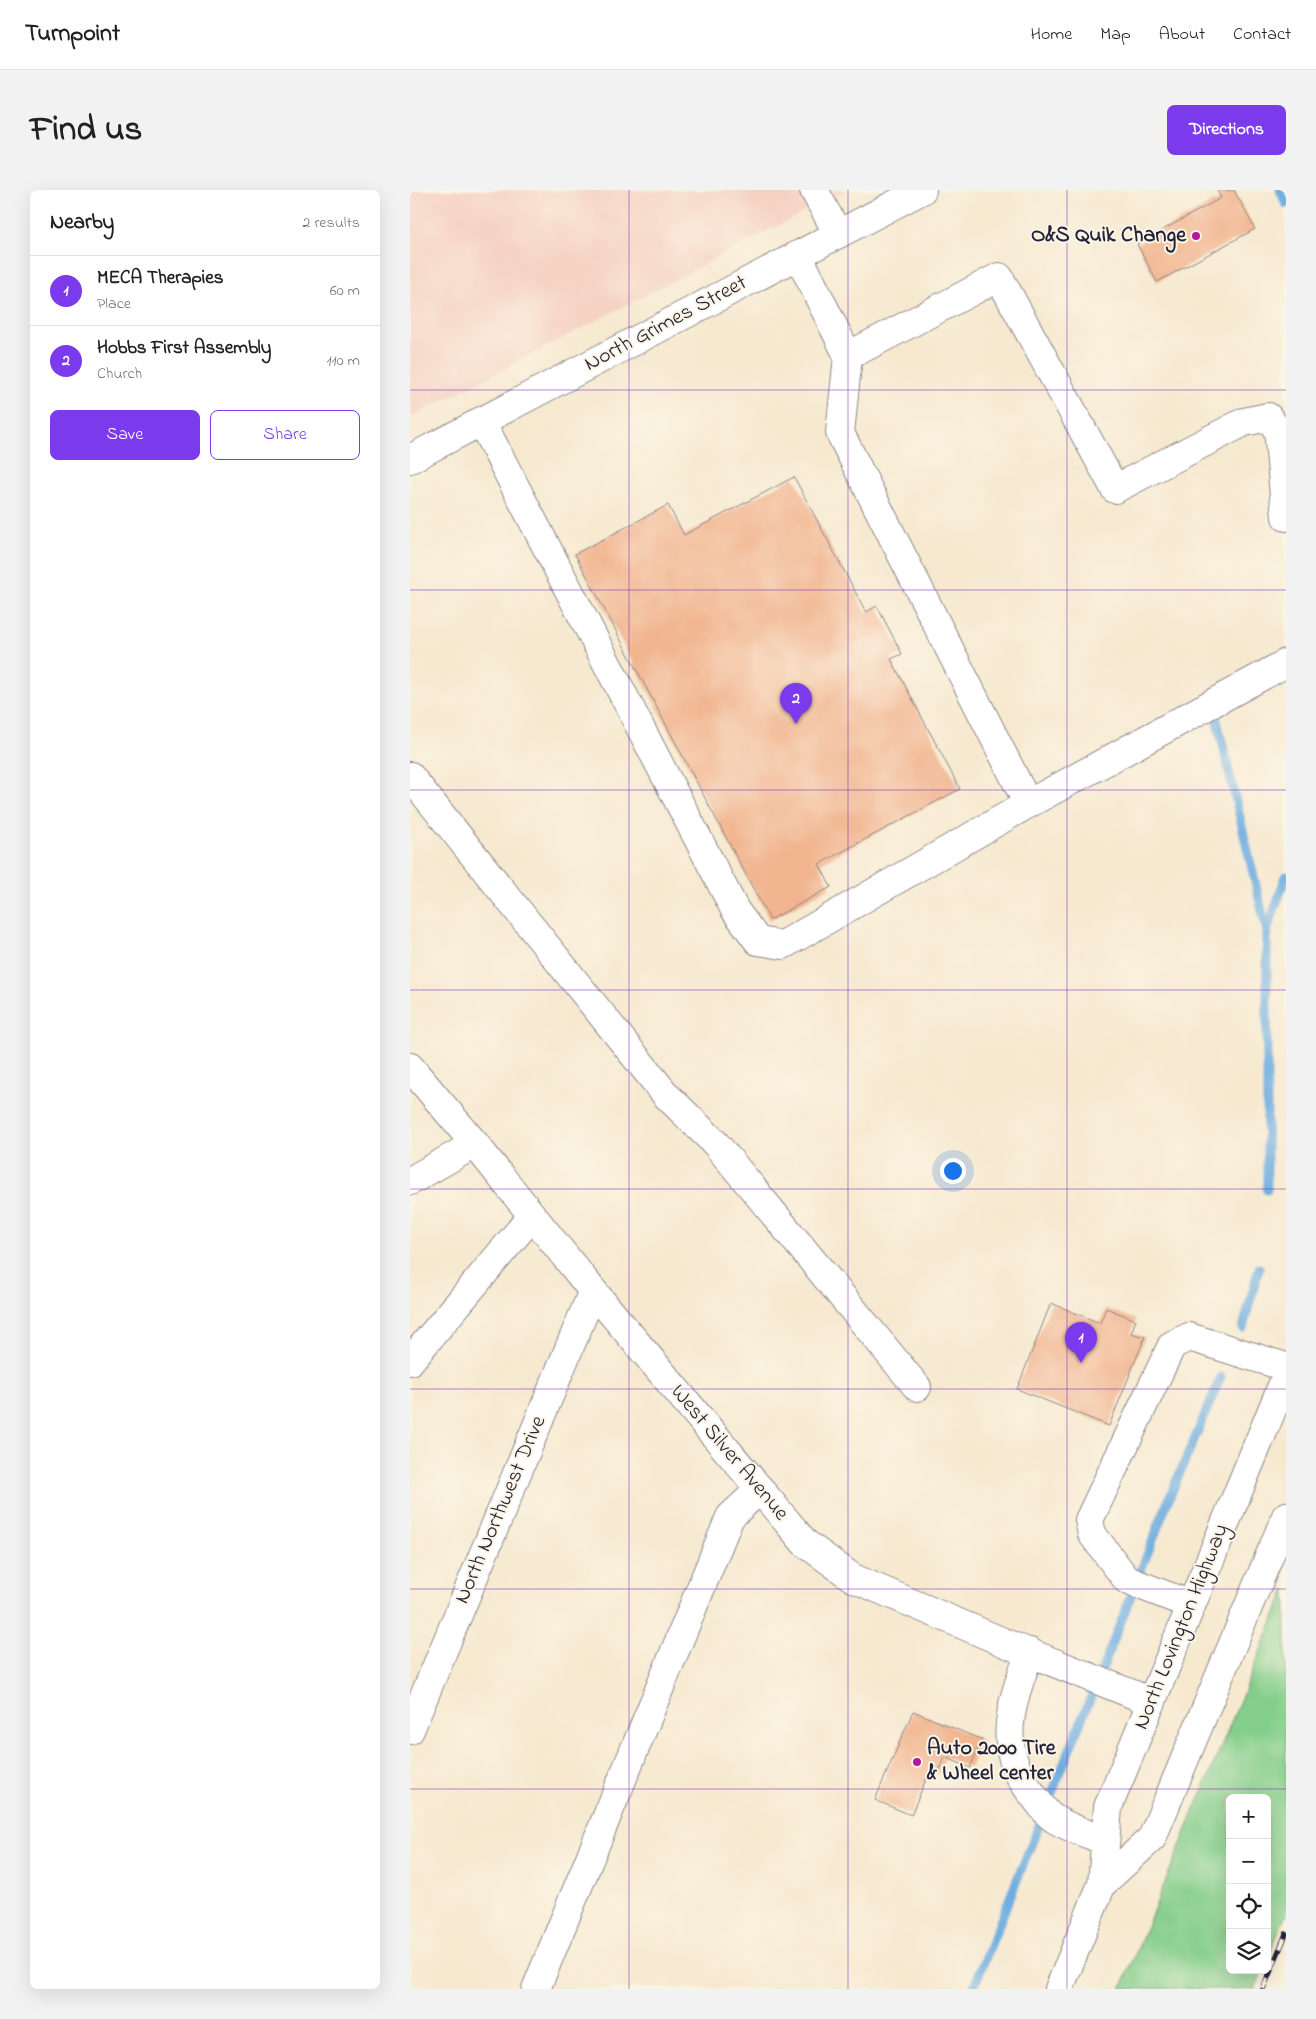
<!DOCTYPE html>
<html lang="en">
<head>
<meta charset="utf-8">
<style>
  body { margin:0; font-family:"Indie Flower",sans-serif; background:#f2f2f2; color:#202124 }
  .controls { position:absolute; right:15px; bottom:15px; display:grid; overflow:hidden; border-radius:8px; box-shadow:0 5px 20px #0002 }
  .controls button { width:45px; height:45px; display:grid; place-items:center; padding:0; border:0; border-bottom:1px solid #e0e0e0; background:#fff; color:#202124; font:25px sans-serif }
  .you { position:absolute; left:542px; top:980px; width:18px; height:18px; margin:-12px; border:4px solid #fff; border-radius:50%; background:#1a73e8; box-shadow:0 0 0 8px #1a73e833 }
  .badge { display:grid; place-items:center; width:32px; height:32px; border-radius:50%; background:#7c3aed; color:#fff; font-size:16px; font-weight:700 }
  .pin { position:absolute; translate:-50% -41px; filter:drop-shadow(0 1px 2px #0008) }
  .pin::after { content:''; position:absolute; top:26px; width:18px; height:15px; background:inherit; clip-path:polygon(0 0,100% 0,50% 100%) }
  .list { margin:0; padding:0; list-style:none }
  h2 { display:flex; justify-content:space-between; align-items:center; height:65px; margin:0; padding:0 20px; font-size:21px }
  h2 small { font-size:16px; font-weight:400; color:#757577 }
  .list li { display:grid; grid-template-columns:32px 1fr auto; gap:15px; align-items:center; box-sizing:border-box; height:70px; padding:0 20px; border-top:1px solid #e0e0e0 }
  .list b { display:block; font-size:19px; white-space:nowrap }
  .list p { margin:0; font-size:16px; white-space:nowrap; color:#757577 }
  .list em { font-size:16px; font-style:normal; color:#757577 }
  .actions { display:flex; gap:10px; padding:15px 20px }
  .actions a { flex:1; padding:11px 0; border:1px solid #7c3aed; border-radius:8px; text-align:center; font-size:18px; color:#7c3aed }
  .actions .main { background:#7c3aed; color:#fff }
  .icon { flex:none; width:28px; height:28px; fill:none; stroke:currentColor; stroke-width:2; stroke-linecap:round; stroke-linejoin:round }
  .map { position:relative; flex:none; width:876px; height:1799px; overflow:hidden; border-radius:8px }
  header { display:flex; align-items:center; gap:30px; box-sizing:border-box; height:70px; padding:0 25px; background:#fff; border-bottom:1px solid #e0e0e0 }
  header strong { font-size:24px }
  nav { display:flex; gap:28px; margin-inline-start:auto; font-size:18px }
  .intro { display:flex; align-items:center; justify-content:space-between; box-sizing:border-box; height:120px; padding:0 30px }
  h1 { margin:0; font-size:35px }
  .button { padding:12px 22px; border-radius:8px; background:#7c3aed; color:#fff; font-size:18px; font-weight:700 }
  main { display:flex; gap:30px; padding:0 30px }
  aside { flex:1; background:#fff; border-radius:8px; box-shadow:0 5px 20px #0002 }
  .map>svg:first-child { display:block }
</style>
</head>
<body>
<header>
<strong>Turnpoint</strong>
<nav><a>Home</a><a>Map</a><a>About</a><a>Contact</a></nav>
</header>
<div class="intro"><h1>Find us</h1><a class="button">Directions</a></div>
<main>
<aside>
<h2>Nearby<small>2 results</small></h2>
<ul class="list">
<li><span class="badge">1</span><div><b>MECA Therapies</b><p>Place</p></div><em>60 m</em></li>
<li><span class="badge">2</span><div><b>Hobbs First Assembly</b><p>Church</p></div><em>110 m</em></li>
</ul>
<div class="actions"><a class="main">Save</a><a>Share</a></div>
</aside>
<div class="map">
<svg width="876" height="1799" viewBox="0 0 876 1799">
  <rect width="100%" height="100%" fill="#fcf5e5"/>
  <filter id="ink" filterUnits="userSpaceOnUse"><feTurbulence type="fractalNoise" baseFrequency=".02" numOctaves="2"/><feDisplacementMap in="SourceGraphic" scale="10" xChannelSelector="R" yChannelSelector="G"/><feConvolveMatrix kernelMatrix="1 2 1 2 8 2 1 2 1" color-interpolation-filters="sRGB"/></filter>
  <filter id="wash" filterUnits="userSpaceOnUse"><feTurbulence type="fractalNoise" baseFrequency=".0096" numOctaves="4" result="noise"/><feDisplacementMap in="SourceGraphic" scale="20" xChannelSelector="R" yChannelSelector="G"/><feGaussianBlur stdDeviation="1.12" result="paint"/><feColorMatrix in="noise" values="0 0 0 0 0 0 0 0 0 0 0 0 0 0 0 0 0 1.4 0 .05"/><feComposite in="paint" operator="in"/></filter>
  <g filter="url(#wash)">
    <rect width="100%" height="100%" fill="#f6e9d0"/>
    <path fill="#f5d2c2" d="M0,0H436L0,228Z"/>
    <path fill="#84ce8b" stroke="#537863" d="M876,1399V1724L857,1770V1608H820V1780H853L845,1799H711Z"/>
    <g fill="none" stroke-linecap="round" stroke-linejoin="round">
      <g stroke="#6dade0" stroke-width="9">
        <path d="M870,0L876,14"/>
        <path d="M805,522L857,742V1000"/>
        <path d="M857,741L876,686"/>
        <path d="M833,1138L849,1078"/>
        <path d="M563,1799L697,1467L760,1306L811,1187"/>
      </g>
    </g>
    <g id="blocks">
      <g fill="#f1b48e">
        <path d="M807,0H824L845,39L747,92L727,54L811,8Z"/>
        <path d="M384,287L456,422L467,416L492,464L481,469L550,599L409,674L421,697L360,730L165,364L258,315L274,345Z"/>
        <path d="M641,1113L690,1133L696,1118L726,1130L721,1143L735,1147L699,1236L607,1199Z"/>
        <path d="M503,1521L572,1550L560,1578L535,1567L528,1584L520,1580L501,1625L465,1610Z"/>
      </g>
    </g>
  </g>
  <g filter="url(#ink)">
    <use href="#blocks" fill-opacity="0" stroke="#8c8686" stroke-width="1"/>
    <g fill="none" stroke-linecap="round" stroke-linejoin="round">
      <g stroke="#8c8686" stroke-width="30">
        <g id="minor">
          <path d="M404,0L428,44"/>
          <path d="M388,65L438,166L589,87L705,299L834,232L858,227L868,240L876,327"/>
          <path d="M438,166L430,243L618,614"/>
          <path d="M71,231L325,720L348,751L373,755L618,614L876,473"/>
          <path d="M0,586L256,905L306,954L507,1197"/>
          <path d="M0,877L65,954L183,1101L395,1353L443,1388L600,1455L742,1512"/>
          <path d="M0,991L65,954"/>
          <path d="M0,1171L122,1026"/>
          <path d="M781,1415L717,1390L682,1344L679,1330L762,1155L779,1147L876,1177"/>
          <path d="M620,1462C601,1513 584,1559 623,1605C629,1612 635,1623 643,1628C658,1638 679,1644 695,1651"/>
          <path d="M0,1540L183,1101"/>
          <path d="M126,1799L320,1327L350,1299"/>
        </g>
      </g>
      <g stroke="#8c8686" stroke-width="30">
        <g id="major">
          <path d="M0,269L512,0"/>
          <path d="M692,1694L742,1648L876,1326"/>
          <path d="M649,1799L692,1694L698,1617L876,1186"/>
        </g>
      </g>
      <use href="#minor" stroke="#fff" stroke-width="28"/>
      <use href="#major" stroke="#fff" stroke-width="28"/>
      <g stroke="#22223b" stroke-width="5.5">
        <path id="rail" d="M853,1799L876,1744"/>
      </g>
      <use href="#rail" stroke="#fcf5e5" stroke-width="4" stroke-dasharray="11" stroke-linecap="butt"/>
    </g>
  </g>
  <path fill="none" stroke="#7b2cbf" stroke-width="1" stroke-opacity="0.55" d="M219,0V1799M438,0V1799M657,0V1799M0,200H876M0,400H876M0,600H876M0,800H876M0,999H876M0,1199H876M0,1399H876M0,1599H876"/>
  <g fill="#b5179e" stroke="#fcf5e5" stroke-width="2">
    <circle cx="786" cy="46" r="5"/>
    <circle cx="507" cy="1572" r="5"/>
  </g>
  <g text-anchor="middle" dominant-baseline="central" stroke-width="4" stroke-linejoin="round" paint-order="stroke">
    <g font-size="22" font-weight="bold" fill="#22223b" stroke="#fcf5e5" text-anchor="end">
      <text x="776" y="46">O&amp;S Quik Change</text>
      <text x="517" y="1559" text-anchor="start">Auto 2000 Tire<tspan x="517" dy="25">&amp; Wheel center</tspan></text>
    </g>
    <g font-size="22" fill="#22223b" stroke="#fcf5e5">
      <text transform="translate(256 134) rotate(-28)">North Grimes Street</text>
      <text transform="translate(319 1263) rotate(50)">West Silver Avenue</text>
      <text transform="translate(91 1320) rotate(-67)">North Northwest Drive</text>
      <text transform="translate(772 1437) rotate(-68)">North Lovington Highway</text>
    </g>
  </g>
</svg>
<div class="controls">
<button>+</button>
<button>−</button>
<button><svg class="icon" aria-label="locate" viewBox="0 0 24 24"><circle cx="12" cy="12" r="6"/><path d="M12 2v4M12 18v4M2 12h4M18 12h4"/></svg></button>
<button><svg class="icon" aria-label="layers" viewBox="0 0 24 24"><path d="M12 4l9 5-9 5-9-5zM3 14l9 5 9-5"/></svg></button>
</div>
<div class="you"></div>
<div class="pin badge" style="left:671px;top:1173px">1</div>
<div class="pin badge" style="left:386px;top:534px">2</div>
</div>
</main>
</body>
</html>
